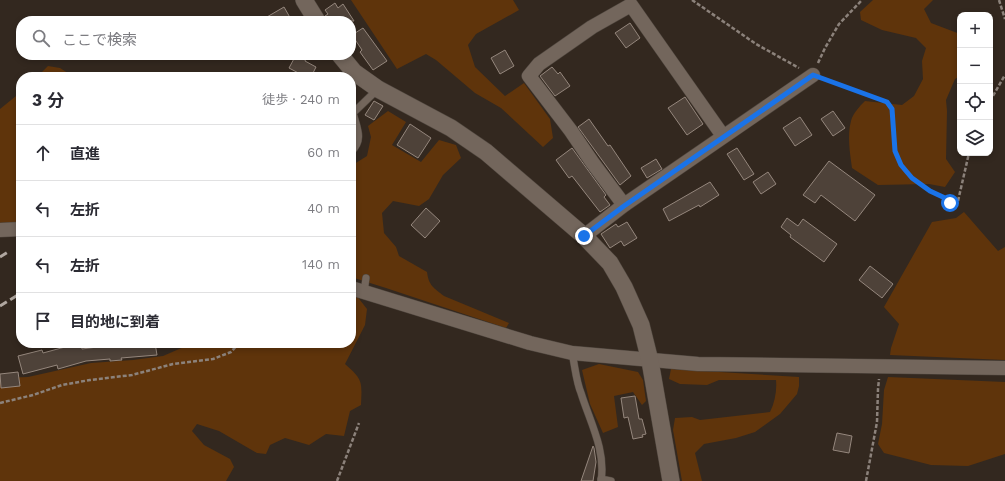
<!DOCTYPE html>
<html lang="ja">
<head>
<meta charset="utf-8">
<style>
  body { margin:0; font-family:"Work Sans","Noto Sans JP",sans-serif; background:#f2f2f3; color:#2b2b33 }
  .controls { position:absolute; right:12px; top:12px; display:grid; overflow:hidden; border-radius:8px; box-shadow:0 2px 6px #0003 }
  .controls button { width:36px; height:36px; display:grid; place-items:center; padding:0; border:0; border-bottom:1px solid #e1e1e2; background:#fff; color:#2b2b33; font:20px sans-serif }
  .stop { position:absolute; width:12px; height:12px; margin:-9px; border:3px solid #1a73e8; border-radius:50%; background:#fff }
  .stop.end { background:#1a73e8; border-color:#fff; box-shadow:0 1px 4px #0008 }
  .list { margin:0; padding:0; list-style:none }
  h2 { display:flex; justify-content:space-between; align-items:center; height:52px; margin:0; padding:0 16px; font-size:17px }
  h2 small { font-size:13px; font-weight:400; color:#7c7c81 }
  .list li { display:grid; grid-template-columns:26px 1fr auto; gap:12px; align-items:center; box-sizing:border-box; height:56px; padding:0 16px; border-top:1px solid #e1e1e2 }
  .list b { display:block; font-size:15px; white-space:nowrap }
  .list em { font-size:13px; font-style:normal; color:#7c7c81 }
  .icon { flex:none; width:22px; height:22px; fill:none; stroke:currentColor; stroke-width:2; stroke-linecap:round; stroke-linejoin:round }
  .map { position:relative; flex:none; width:1005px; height:481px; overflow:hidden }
  .search { position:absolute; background:#fff; box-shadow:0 2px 6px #0003; left:16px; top:16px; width:340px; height:44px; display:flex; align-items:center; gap:10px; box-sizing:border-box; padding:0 14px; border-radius:16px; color:#7c7c81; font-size:15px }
  .panel { position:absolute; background:#fff; box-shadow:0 2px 6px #0003; left:16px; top:72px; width:340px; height:276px; border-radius:16px }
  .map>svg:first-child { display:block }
</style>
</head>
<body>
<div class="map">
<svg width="1005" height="481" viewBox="0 0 1005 481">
  <rect width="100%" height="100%" fill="#33281f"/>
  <g fill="#5f340b">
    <path d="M351,0H513L519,10L476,34L468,45L475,67L505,96L524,83L550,119L553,138L543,147L501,108L475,93L436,60L426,54L397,69Z"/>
    <path d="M873,0H933L924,9L931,23L960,34V76L955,79L946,100L947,111L946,159L955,172L945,187L929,184L878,185L852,168C850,154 847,135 851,121C853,113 860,106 865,101L902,105L914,96L923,79L922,61L926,48L916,38L882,30L861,20L860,12Z"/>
    <path d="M48,66L60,68L74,77H37Z"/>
    <path d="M21,92V224L0,225V109Z"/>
    <path d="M388,111L406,122L392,145L421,162L439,140L456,145L461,158L443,175L429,199L419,206L393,201L382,213L384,233L396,247L399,256L427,272C429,286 433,287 444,296L509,323L506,328L386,288L351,277V244L353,242L351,237V166L367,156L371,137L368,126Z"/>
    <path d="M964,212L998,251L1005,247V360L890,355L891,348L899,324L884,307L932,222L956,218Z"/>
    <path d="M351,294L356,295L367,309L365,325L345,364C363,380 362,381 361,405L350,411L344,436L326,434L309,445L285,438L270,445L266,454L257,453L219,431L197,424L192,431L204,445L230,459L234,467L226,481H0V378L28,377L91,363L133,360L163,356L193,343H351Z"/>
    <path d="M599,364L638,372L643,380L646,401L642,405L633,392L614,396L618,427L603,433L590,404L582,370Z"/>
    <path d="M671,369L799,377V386L797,394L780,414L755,432L736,438L704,444L695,453L702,481H682L673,430L675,418L692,417L700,420L770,412C775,402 777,390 776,380H719L707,385L680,384L669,379Z"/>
    <path d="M888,377L1005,382V454L968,466L931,465L884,453L878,444L882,424L884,390Z"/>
  </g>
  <g fill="#4e4239" stroke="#95877d">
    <path d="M335,3L338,8L343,4L354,21H327L325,16L328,14L325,10Z"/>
    <path d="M284,7L292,21H260Z"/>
    <path d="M630,23L640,38L626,48L615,33Z"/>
    <path d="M363,28L387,61L373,70L360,52L362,50L352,35Z"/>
    <path d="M505,50L514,66L500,74L491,58Z"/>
    <path d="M296,55H300L306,58L305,61L316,67L311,77H306L289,68Z"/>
    <path d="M552,67L558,74L560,72L570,86L555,96L540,76Z"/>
    <path d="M685,97L703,124L687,135L668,108Z"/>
    <path d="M374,101L383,106L374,120L365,115Z"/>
    <path d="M833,111L845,128L833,136L821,119Z"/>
    <path d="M800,117L812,135L795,146L783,128Z"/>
    <path d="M589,119L608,146L610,145L631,176L620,185L578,127Z"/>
    <path d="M410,124L431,138L418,158L397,145Z"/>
    <path d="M572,148L606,195L604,197L610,205L600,212L572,176L569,178L556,160Z"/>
    <path d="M737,148L754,174L744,180L727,154Z"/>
    <path d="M656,159L662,169L647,178L641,168Z"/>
    <path d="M829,161L875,195L855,221L821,195L815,203L803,195Z"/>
    <path d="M768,172L776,184L761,194L753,182Z"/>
    <path d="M710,182L719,195L700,207L699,205L669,221L663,209Z"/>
    <path d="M426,208L440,221L425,238L411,225Z"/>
    <path d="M787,218L798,226L803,219L837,244L824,262L790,237L791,235L781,227Z"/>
    <path d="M627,222L637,238L624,246L621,241L610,248L601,234L616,224L618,227Z"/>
    <path d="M870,266L893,284L882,298L859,280Z"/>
    <path d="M64,343H81L82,349L120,344V346L155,343L157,355L121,358L122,360L110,361V359L86,361L58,369L57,365L23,374L18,356L42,350L43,353L65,347Z"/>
    <path d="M18,372L20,386L1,388L0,374Z"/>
    <path d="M635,396L639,419H642L646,434L642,435L643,437L633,439L628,417L624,418L621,398Z"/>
    <path d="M837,433L852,436L849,453L833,450Z"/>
    <path d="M593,446L594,448L596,462L593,481H581Z"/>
  </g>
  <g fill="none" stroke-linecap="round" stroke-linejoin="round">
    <g stroke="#4f463e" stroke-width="8">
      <g id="service">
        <path d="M351,152C364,140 357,128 353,113L378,89"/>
        <path d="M364,292L366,278"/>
        <path d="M572,353C575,366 576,381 581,393C590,422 606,450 601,481"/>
        <path d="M601,479L611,481"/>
      </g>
    </g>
    <g stroke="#4f463e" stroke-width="15">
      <g id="minor">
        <path d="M624,205L592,162L571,131L529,76L539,64L592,27L631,5L723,136"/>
        <path d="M0,230L21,229"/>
        <path d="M584,236L624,205L813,75"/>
        <path d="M351,288L530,343L572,353L698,364L1005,368"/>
      </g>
    </g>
    <g stroke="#4f463e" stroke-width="18">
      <g id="tertiary">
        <path d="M304,0L317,21"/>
        <path d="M340,55L354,72L378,89L451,128L486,152L584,236L610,263L624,287L641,325L650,361L671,481"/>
      </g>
    </g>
    <g stroke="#8c827b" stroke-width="2.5" stroke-dasharray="4 2" stroke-linecap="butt">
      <path d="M692,0L756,44L799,68"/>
      <path d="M999,0L1005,19"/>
      <path d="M818,63L825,48L839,24L862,0"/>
      <path d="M824,79L887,102L892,109L895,151L901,165L912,178L930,191L945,198L951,203L958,201L969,153"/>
      <path d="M990,101L1005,75"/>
      <path d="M0,403L33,395L62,385L90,380L132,375L173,364L213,359L231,352L239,343"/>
      <path d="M337,481L359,423"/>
      <path d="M866,481L877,422L878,389L879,379"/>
    </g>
    <use href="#service" stroke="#73665c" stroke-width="7"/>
    <use href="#minor" stroke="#73665c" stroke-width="14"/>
    <use href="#tertiary" stroke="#73665c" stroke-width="17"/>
    <g stroke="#b0a7a0" stroke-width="3" stroke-dasharray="8 4" stroke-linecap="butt">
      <path d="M0,257L8,252"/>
      <path d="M0,306L21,293"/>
    </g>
  </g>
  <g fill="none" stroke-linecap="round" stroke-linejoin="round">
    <path stroke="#1a73e8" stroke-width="5" d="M584,236L624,206L813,75L887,102L892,109L895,151L901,165L912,178L930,191L945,198L950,203"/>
  </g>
</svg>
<div class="controls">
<button>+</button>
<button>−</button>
<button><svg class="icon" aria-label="locate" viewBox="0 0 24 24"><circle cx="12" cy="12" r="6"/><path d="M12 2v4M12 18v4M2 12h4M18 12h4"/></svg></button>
<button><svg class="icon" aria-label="layers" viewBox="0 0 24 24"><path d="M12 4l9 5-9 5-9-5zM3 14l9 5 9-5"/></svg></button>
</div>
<div class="stop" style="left:950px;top:203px"></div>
<div class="stop end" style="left:584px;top:236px"></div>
<div class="search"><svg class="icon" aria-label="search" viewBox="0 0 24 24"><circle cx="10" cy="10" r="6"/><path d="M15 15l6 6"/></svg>ここで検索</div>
<section class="panel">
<h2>3 分<small>徒歩 · 240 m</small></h2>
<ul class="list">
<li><svg class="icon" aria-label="ahead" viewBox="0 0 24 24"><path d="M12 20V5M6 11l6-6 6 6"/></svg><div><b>直進</b></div><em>60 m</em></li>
<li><svg class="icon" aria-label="left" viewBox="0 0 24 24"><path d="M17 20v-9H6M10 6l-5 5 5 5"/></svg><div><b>左折</b></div><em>40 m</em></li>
<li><svg class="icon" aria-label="left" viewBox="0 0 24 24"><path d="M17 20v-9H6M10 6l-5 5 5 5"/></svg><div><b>左折</b></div><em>140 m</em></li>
<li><svg class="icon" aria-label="arrive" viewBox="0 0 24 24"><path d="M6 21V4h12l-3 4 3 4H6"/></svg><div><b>目的地に到着</b></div></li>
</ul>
</section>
</div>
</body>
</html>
